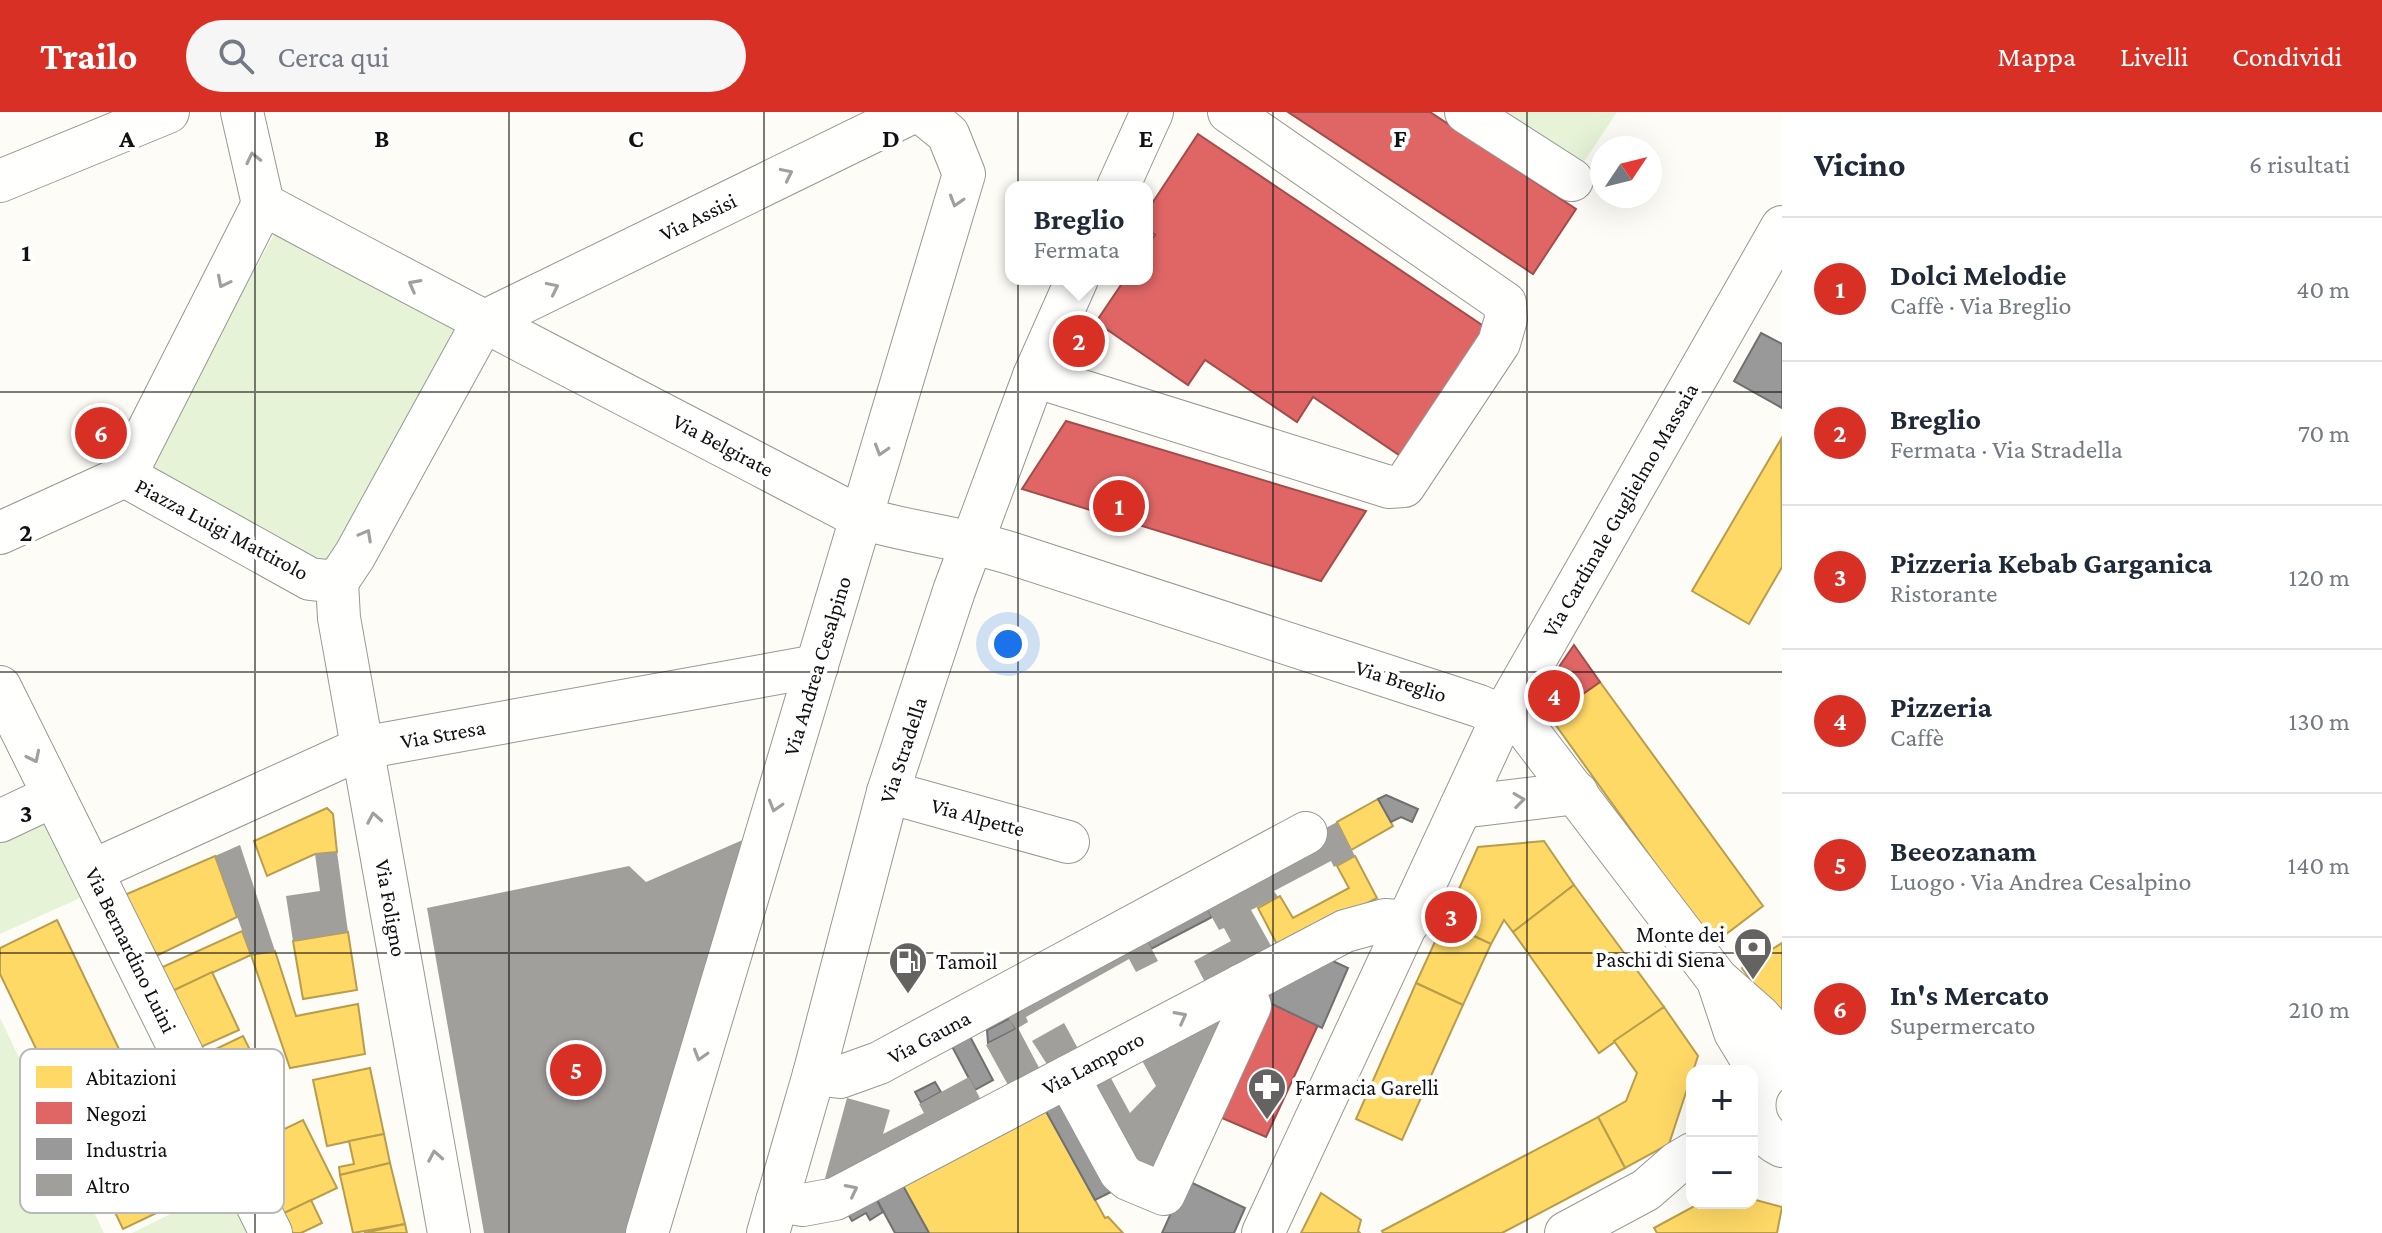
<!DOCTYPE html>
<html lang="it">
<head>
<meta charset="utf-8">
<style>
  body { margin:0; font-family:"Crimson Pro",serif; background:#f6f6f7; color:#1f2937 }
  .controls { position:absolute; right:24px; bottom:24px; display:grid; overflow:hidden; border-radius:16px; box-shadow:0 8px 32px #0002 }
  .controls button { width:72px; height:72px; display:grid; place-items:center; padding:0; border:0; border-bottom:2px solid #e0e1e3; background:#fff; color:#1f2937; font:40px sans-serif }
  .compass { position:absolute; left:1590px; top:24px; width:72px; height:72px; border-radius:50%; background:#fff; box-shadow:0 8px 32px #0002; rotate:55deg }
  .you { position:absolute; left:1008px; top:532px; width:28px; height:28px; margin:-20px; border:6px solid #fff; border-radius:50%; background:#1a73e8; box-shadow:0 0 0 12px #1a73e833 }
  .badge { display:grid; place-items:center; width:52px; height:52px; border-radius:50%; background:#d93025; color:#fff; font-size:26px; font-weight:700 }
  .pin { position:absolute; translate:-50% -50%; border:4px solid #fff; box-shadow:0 2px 8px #0006 }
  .popup { position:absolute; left:1005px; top:69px; width:148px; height:104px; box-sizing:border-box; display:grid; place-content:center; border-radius:16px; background:#fff; filter:drop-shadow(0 2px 6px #0005); font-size:26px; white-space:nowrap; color:#747a83 }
  .popup b { font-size:30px; color:#1f2937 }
  .popup::after { content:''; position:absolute; left:50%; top:100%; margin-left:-16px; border:16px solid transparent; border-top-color:#fff }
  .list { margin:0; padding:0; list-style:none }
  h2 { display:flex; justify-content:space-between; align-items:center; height:104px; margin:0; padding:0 32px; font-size:34px }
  h2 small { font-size:26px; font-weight:400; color:#747a83 }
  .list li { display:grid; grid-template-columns:52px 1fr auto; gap:24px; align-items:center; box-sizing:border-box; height:144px; padding:0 32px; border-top:2px solid #e0e1e3 }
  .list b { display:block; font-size:30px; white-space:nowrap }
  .list p { margin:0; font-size:26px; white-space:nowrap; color:#747a83 }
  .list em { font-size:26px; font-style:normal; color:#747a83 }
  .icon { flex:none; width:44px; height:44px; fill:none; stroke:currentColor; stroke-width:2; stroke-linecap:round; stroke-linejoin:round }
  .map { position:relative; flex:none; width:1782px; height:1121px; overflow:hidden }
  header { display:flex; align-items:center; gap:48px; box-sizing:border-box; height:112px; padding:0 40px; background:#d93025; color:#fff }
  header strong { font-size:38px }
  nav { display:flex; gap:44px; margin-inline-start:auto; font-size:28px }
  .search { width:560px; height:72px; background:#f6f6f7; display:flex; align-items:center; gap:20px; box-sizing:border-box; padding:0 28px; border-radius:44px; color:#747a83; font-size:30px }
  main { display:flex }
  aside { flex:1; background:#fff }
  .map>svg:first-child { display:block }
</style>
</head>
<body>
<header>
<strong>Trailo</strong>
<div class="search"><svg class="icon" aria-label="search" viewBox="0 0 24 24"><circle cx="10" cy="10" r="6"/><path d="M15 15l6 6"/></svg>Cerca qui</div>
<nav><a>Mappa</a><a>Livelli</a><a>Condividi</a></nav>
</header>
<main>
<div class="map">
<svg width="1782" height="1121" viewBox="0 0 1782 1121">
  <rect width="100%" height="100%" fill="#fdfcf7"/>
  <g fill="#e7f3d7">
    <path d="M1466,0H1617L1572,68Z"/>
    <path d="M277,117L461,216L333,473L143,363Z"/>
    <path d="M43,707L80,786L0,822V727Z"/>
    <path d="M0,906L104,1121H0Z"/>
    <path d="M225,1075L249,1121H132Z"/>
  </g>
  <g fill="#ffd966" stroke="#b89d4c" stroke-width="2">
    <path d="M1781,327L1782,455L1749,512L1692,479Z"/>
    <path d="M1600,570L1763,794L1713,832L1550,605Z"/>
    <path d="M1378,687L1393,714L1351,738L1337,710Z"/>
    <path d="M327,696L333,702L337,740L315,742L267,764L254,729Z"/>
    <path d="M1544,729L1574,773L1513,820L1504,808L1491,832L1444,810L1478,735Z"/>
    <path d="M215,744L237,805L150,847L120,785Z"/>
    <path d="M1355,744L1377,786L1280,838L1258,796L1280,784L1293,806L1349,776L1337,754Z"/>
    <path d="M1574,773L1664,895L1599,941L1513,820Z"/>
    <path d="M57,808L190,1085L123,1117L0,862V836Z"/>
    <path d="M1444,810L1491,832L1463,893L1416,871Z"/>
    <path d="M242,819L251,843L166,882L156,858Z"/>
    <path d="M348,820L357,878L303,887L293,829Z"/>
    <path d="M1782,831V909L1780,910L1742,856Z"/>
    <path d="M275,839L296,904L358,892L365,942L290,956L251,843Z"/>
    <path d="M212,860L239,918L192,939L166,882Z"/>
    <path d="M1416,871L1463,893L1402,1028L1356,1007Z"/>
    <path d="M1664,895L1698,944L1669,1032L1625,1056L1598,1005L1626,989L1637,961L1614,929Z"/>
    <path d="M243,924L266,970L221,993L197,946Z"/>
    <path d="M370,956L384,1022L327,1034L313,968Z"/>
    <path d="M249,979L271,1023L243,1037L221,993Z"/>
    <path d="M1042,992L1105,1106L1108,1105L1123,1121H929L900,1069Z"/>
    <path d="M1598,1005L1625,1056L1502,1121H1383L1382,1119Z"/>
    <path d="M303,1008L337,1076L276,1105L243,1037Z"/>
    <path d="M384,1022L390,1051L340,1063L339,1055L354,1052L349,1029Z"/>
    <path d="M390,1051L405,1112L353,1121L340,1063Z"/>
    <path d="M1321,1081L1361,1108L1358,1119L1360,1121H1301Z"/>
    <path d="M1752,1087L1782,1095L1777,1121H1657L1654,1116L1700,1091H1752Z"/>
    <path d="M311,1088L322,1111L301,1121H284L276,1105Z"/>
    <path d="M405,1112L407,1121H364Z"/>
  </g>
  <g fill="#e06666" stroke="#a24c4c" stroke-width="2">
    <path d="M1288,0H1430L1576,97L1533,162Z"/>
    <path d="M1198,22L1491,219L1405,347L1313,285L1297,310L1205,248L1188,273L1096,210L1125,167H1147V134L1155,123L1147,117V99Z"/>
    <path d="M1066,309L1366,399L1321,469L1022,377Z"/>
    <path d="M1574,533L1600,570L1550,605L1537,587Z"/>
    <path d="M1266,889L1318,913L1266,1025L1215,1003Z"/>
  </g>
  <g fill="#999" stroke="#707070" stroke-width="2">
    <path d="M1761,221L1782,232V296L1734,269Z"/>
    <path d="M1386,683L1418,697L1412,710L1401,705L1391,710L1378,687Z"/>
    <path d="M1201,785L1212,805L1151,837L1141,817Z"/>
    <path d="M1322,844L1348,856L1322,916L1266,889L1259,876Z"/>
    <path d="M1010,906L1016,917L988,931L987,918Z"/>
    <path d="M965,915L993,968L975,978L947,925Z"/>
    <path d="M935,970L941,980L921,991L915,980Z"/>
    <path d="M1063,983L1115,1078L1095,1088L1043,994Z"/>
    <path d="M896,1061L929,1121H895L870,1075Z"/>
    <path d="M1186,1068L1245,1096L1234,1121H1162Z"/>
    <path d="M870,1075L883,1100L870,1108L866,1101L852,1109L841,1090Z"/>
  </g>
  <g fill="#a19f9c">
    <path d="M1337,710L1355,744L1334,755L1331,749L1274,779L1278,785L1251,798L1276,843L1209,878L1194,849L1231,829L1224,816L1219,818L1200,784Z"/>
    <path d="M768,717L647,1121H484L427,796L629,754L646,770Z"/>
    <path d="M240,733L275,839L251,843L215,744Z"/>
    <path d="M337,740L348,820L293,829L286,784L320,779L315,742Z"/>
    <path d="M1140,815L1158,849L1136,860L1129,847L1026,905L1028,910L1018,916L1045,967L1014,984L986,933L1016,917L1000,894Z"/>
    <path d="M1237,889L1164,1071L1132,1058L1084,971L1107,959L1130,1001L1156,974L1139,943Z"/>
    <path d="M1064,911L1082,944L1052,960L1032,929Z"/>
    <path d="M969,965L986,998L824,1070L847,986L890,998L883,1022L924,1001L919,992Z"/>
  </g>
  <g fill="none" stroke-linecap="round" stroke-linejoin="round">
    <g stroke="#979795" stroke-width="44">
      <g id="minor">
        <path d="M242,0L263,92"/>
        <path d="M1466,0L1572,68"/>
        <path d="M0,69L168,0"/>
        <path d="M1118,75L1152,0"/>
        <path d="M483,210L355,443L337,470L310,467L125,364L263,92C461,199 662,301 861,406C911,421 963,426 1013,442L1479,594L1524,614L1717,867L1759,904L1782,930"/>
        <path d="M483,210L913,0"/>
        <path d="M1034,264L1389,375L1404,374L1499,231L1506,207L1505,191L1229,0"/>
        <path d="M0,421L125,364"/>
        <path d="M337,470L339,506L449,1121"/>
        <path d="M0,575L271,1121"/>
        <path d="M888,680L1068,730"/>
        <path d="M1461,695L1577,681"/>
        <path d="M0,709L53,684"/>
        <path d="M92,759L362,636L817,554"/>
        <path d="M1719,872L1735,920L1752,948L1759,971"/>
        <path d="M1781,953C1745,971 1746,1017 1782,1034"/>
        <path d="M814,962L840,965L879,951L1306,721"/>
        <path d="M1068,965L1120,1060L1128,1067L1164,1082L1250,894L1242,873"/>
        <path d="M777,1089L803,1093L835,1087L1345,819L1385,808L1409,810"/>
        <path d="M647,1121L964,62L948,22L921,0"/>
        <path d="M768,1121L814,962L888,680L954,479L1034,264L1077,167"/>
        <path d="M1263,1121L1503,604L1782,115"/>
        <path d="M1566,1121L1646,1078L1677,1051L1692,1042"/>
      </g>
    </g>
    <use href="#minor" stroke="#fffffe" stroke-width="42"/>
  </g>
  <defs><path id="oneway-chevron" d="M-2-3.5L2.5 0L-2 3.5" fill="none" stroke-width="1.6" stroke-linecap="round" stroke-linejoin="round" transform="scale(2)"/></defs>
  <g stroke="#a0a09f">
    <use href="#oneway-chevron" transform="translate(253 46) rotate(-103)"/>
    <use href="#oneway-chevron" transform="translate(787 62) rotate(-26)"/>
    <use href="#oneway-chevron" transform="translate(956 89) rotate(107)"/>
    <use href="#oneway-chevron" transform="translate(223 170) rotate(117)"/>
    <use href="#oneway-chevron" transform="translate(414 173) rotate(-152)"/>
    <use href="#oneway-chevron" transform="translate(553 176) rotate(-26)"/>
    <use href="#oneway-chevron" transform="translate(881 338) rotate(107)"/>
    <use href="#oneway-chevron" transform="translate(366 423) rotate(-61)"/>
    <use href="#oneway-chevron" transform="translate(34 645) rotate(64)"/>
    <use href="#oneway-chevron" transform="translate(1519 688) rotate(-7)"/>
    <use href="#oneway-chevron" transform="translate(775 694) rotate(107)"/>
    <use href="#oneway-chevron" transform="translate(374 706) rotate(-100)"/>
    <use href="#oneway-chevron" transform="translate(1181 905) rotate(-28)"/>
    <use href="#oneway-chevron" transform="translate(700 943) rotate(107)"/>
    <use href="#oneway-chevron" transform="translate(435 1044) rotate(-100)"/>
    <use href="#oneway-chevron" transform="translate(852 1078) rotate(-27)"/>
  </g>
  <path fill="none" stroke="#111" stroke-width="2" stroke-opacity="0.55" d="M255,0V1121M509,0V1121M764,0V1121M1018,0V1121M1273,0V1121M1527,0V1121M0,280H1782M0,560H1782M0,841H1782"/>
  <defs>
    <g id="bank-pin" transform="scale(2)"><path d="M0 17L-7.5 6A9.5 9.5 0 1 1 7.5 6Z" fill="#646362" stroke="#fff"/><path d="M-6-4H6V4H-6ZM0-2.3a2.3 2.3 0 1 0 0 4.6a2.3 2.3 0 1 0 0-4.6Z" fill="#fff"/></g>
    <g id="fuel-pin" transform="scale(2)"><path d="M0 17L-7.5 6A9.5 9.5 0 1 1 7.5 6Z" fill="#646362" stroke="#fff"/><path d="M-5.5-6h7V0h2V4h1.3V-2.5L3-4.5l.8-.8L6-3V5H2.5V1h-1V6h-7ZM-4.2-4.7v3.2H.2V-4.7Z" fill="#fff"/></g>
    <g id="pharmacy-pin" transform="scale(2)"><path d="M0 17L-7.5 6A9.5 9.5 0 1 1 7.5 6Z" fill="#646362" stroke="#fff"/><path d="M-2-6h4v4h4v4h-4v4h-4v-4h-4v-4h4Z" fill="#fff"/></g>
  </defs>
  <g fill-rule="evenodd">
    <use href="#bank-pin" x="1753" y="835"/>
    <use href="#fuel-pin" x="908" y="849"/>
    <use href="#pharmacy-pin" x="1267" y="975"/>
  </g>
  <g text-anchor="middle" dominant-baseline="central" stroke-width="8" stroke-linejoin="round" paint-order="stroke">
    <g font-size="22" fill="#111" stroke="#fff">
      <text transform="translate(698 105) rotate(-26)">Via Assisi</text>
      <text transform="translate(723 333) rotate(28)">Via Belgirate</text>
      <text transform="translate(1620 398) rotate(-60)">Via Cardinale Guglielmo Massaia</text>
      <text transform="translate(222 417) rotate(28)">Piazza Luigi Mattirolo</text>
      <text transform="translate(817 554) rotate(-73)">Via Andrea Cesalpino</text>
      <text transform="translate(1401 569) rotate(18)">Via Breglio</text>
      <text transform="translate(443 622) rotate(-10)">Via Stresa</text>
      <text transform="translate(903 638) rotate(-72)">Via Stradella</text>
      <text transform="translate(978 705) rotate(15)">Via Alpette</text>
      <text transform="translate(391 796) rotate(80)">Via Foligno</text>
      <text transform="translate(131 838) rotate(64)">Via Bernardino Luini</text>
      <text transform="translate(929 925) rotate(-28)">Via Gauna</text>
      <text transform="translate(1093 951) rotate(-28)">Via Lamporo</text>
    </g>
    <g font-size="22" fill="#111" stroke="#fff" text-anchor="start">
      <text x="1725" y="822" text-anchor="end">Monte dei<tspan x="1725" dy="25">Paschi di Siena</tspan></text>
      <text x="936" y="849">Tamoil</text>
      <text x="1295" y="975">Farmacia Garelli</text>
    </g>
  </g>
  <rect x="20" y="937" width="264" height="164" rx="12" fill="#fff" stroke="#b8b8b8" stroke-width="2"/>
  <rect x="36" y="954" width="36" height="22" fill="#ffd966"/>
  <rect x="36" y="990" width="36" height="22" fill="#e06666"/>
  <rect x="36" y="1026" width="36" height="22" fill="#999"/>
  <rect x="36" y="1062" width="36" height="22" fill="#a19f9c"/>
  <g font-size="22" fill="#111">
    <text x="86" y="973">Abitazioni</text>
    <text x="86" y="1009">Negozi</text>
    <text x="86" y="1045">Industria</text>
    <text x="86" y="1081">Altro</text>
  </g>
  <g font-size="26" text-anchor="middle" font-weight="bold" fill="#111" stroke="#fff" stroke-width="8" stroke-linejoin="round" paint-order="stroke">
    <text x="127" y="35">A</text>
    <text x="382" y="35">B</text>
    <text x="636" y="35">C</text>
    <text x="891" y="35">D</text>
    <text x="1146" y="35">E</text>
    <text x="1400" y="35">F</text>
    <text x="26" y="149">1</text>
    <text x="26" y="429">2</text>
    <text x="26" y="710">3</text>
  </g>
</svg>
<div class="controls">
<button>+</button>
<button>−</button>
</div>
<svg class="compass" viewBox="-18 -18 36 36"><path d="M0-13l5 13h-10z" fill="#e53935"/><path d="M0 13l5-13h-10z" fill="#747a83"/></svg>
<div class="you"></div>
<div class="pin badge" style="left:1119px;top:394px">1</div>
<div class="pin badge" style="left:1079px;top:229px">2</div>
<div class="popup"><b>Breglio</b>Fermata</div>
<div class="pin badge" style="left:1451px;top:805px">3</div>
<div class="pin badge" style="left:1554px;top:584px">4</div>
<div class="pin badge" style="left:576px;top:958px">5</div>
<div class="pin badge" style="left:101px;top:321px">6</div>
</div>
<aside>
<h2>Vicino<small>6 risultati</small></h2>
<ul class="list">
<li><span class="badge">1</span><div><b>Dolci Melodie</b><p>Caffè · Via Breglio</p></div><em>40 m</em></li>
<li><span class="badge">2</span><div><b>Breglio</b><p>Fermata · Via Stradella</p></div><em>70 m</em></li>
<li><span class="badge">3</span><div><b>Pizzeria Kebab Garganica</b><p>Ristorante</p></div><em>120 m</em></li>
<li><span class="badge">4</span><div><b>Pizzeria</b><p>Caffè</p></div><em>130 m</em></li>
<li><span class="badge">5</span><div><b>Beeozanam</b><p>Luogo · Via Andrea Cesalpino</p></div><em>140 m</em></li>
<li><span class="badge">6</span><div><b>In's Mercato</b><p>Supermercato</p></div><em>210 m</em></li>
</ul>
</aside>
</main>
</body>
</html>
